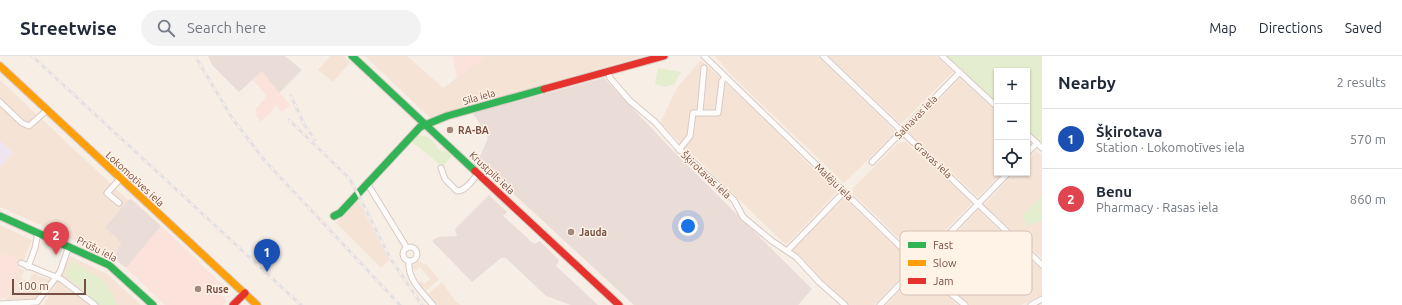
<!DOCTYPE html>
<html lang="en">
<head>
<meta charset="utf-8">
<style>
  body { margin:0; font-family:Ubuntu,sans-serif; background:#f2f2f3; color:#1f2937 }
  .controls { position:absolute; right:12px; top:12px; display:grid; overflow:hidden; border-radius:0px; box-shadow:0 1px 3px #0004 }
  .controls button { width:36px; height:36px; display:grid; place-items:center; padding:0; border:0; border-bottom:1px solid #e0e1e3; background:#fff; color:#1f2937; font:20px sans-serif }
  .scale { position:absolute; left:12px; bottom:10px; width:74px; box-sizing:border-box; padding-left:4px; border:2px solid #774f44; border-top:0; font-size:11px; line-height:14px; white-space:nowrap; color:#774f44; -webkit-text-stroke:3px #fff2e7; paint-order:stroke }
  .you { position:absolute; left:688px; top:170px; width:14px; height:14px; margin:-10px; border:3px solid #fff; border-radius:50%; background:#1a73e8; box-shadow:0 0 0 6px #1a73e833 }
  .badge { display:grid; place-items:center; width:26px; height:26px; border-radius:50%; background:#7c3aed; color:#fff; font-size:13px; font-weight:700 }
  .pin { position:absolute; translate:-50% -33px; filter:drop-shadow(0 1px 2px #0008) }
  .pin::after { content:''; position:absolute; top:21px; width:14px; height:12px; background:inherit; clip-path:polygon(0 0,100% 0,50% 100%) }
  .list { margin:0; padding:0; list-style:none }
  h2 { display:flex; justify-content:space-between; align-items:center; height:52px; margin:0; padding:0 16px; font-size:17px }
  h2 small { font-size:13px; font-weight:400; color:#747a83 }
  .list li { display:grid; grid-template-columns:26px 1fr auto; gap:12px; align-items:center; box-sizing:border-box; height:60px; padding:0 16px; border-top:1px solid #e0e1e3 }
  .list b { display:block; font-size:15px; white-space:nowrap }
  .list p { margin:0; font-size:13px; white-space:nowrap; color:#747a83 }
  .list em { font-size:13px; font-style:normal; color:#747a83 }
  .icon { flex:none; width:22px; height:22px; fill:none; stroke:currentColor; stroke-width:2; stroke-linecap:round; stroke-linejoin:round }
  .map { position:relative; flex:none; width:1042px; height:249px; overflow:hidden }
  header { display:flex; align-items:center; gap:24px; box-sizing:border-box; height:56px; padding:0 20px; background:#fff; border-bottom:1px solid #e0e1e3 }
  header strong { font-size:19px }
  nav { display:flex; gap:22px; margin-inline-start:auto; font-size:14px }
  .search { width:280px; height:36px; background:#f2f2f3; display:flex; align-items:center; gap:10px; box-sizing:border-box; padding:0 14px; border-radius:22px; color:#747a83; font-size:15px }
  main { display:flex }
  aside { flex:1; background:#fff }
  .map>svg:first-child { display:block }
</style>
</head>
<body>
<header>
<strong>Streetwise</strong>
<div class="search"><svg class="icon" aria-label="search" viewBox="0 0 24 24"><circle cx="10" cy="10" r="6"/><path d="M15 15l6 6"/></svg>Search here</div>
<nav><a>Map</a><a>Directions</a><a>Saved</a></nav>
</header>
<main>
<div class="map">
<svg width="1042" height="249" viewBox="0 0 1042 249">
  <rect width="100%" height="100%" fill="#f7eee6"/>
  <g fill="#f5e3d6">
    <path d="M330,0H344L350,6L333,26L318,14Z"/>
    <path d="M365,0H407L443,32L487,0H644L429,61Z"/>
    <path d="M715,0H818L896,76L844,127L733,21Z"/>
    <path d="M828,0H936L953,16L901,68Z"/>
    <path d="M701,4L742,42L837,136L786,189L660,67L677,32Z"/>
    <path d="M960,22L997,57V117H1002L978,141L908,76Z"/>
    <path d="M0,24L128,144L105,170L121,187L114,202L0,151V111L13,97L0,85Z"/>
    <path d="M899,86H906L972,147L919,201L853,138V132Z"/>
    <path d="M1036,95L1042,100V139L1023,159L1026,169L1042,165V202L984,149L1014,117H1027V104Z"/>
    <path d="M844,142L914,208L874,249H849L792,195Z"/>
    <path d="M358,144L389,204L381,212L336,167Z"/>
    <path d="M978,154L1042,214V239L1021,249H970L951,233L926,208Z"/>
    <path d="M0,169L32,184L23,205L0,196Z"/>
    <path d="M70,200L107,218L141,249H44Z"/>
    <path d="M419,205L425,209L426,208L439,223L426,235L418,227L421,225L424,228L430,223L420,211L416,214L412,211Z"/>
    <path d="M19,212L24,215L21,222L29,226L33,217L50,224L34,244H6Z"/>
    <path d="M920,214L958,249H886Z"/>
    <path d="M442,226L456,246L461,249H438L428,238Z"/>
  </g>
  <g fill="#fbe2db">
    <path d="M453,0H487L457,22Z"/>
    <path d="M262,15L290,49L282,56L276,50L261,66L255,58L257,57L255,53L264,44L266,39L253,24Z"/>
    <path d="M161,170L226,232L220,238L227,245L223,249H165L126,212Z"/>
    <path d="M0,196L22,204L6,242L0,243Z"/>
  </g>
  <g fill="#eaddd7">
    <path d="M208,0H285L302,14L279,37L262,15L239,36L212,9Z"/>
    <path d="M604,22L676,98L812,233L798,249H634L478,105L488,82L473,57Z"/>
    <path d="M489,139L507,156L503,160L534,188L540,185L559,204L556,210L598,249H571L546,240L506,202H501L472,226L432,185L438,181L457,180L455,173Z"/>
    <path d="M131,143L161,170L126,212L114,202L121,187L105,171L128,144Z"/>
  </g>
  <path fill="#f0e4f1" d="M0,85L13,97L0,111Z"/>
  <g fill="#e5edcf">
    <path d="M942,0H1042V89L1027,78V15H997V51Z"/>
    <path d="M658,12L681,16L674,28L665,31L655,28Z"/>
    <path d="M419,79L428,81L437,89L436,91L442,96L444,94L452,100L443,111L411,85Z"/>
    <path d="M1042,139V165L1026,170L1023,159Z"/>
    <path d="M72,205L103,224L114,241V245L118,249H99L65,219Z"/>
  </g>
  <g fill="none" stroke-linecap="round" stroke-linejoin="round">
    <g stroke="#d8cac4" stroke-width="7">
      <g id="street">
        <path d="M704,0L938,227L965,249"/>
        <path d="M823,0L1042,209"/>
        <path d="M942,0L997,51"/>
        <path d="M608,15L610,22L630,45L655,66L677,91L734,144L743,161L772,185L796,201L819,226L845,249"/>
        <path d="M0,46L22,67L29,70L47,54"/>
        <path d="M700,56L704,12"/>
        <path d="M1027,78L1042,92"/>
        <path d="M679,94L690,80L693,57H718L722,25L725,21"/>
        <path d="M1027,97L1037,87"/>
        <path d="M872,106L960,16"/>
        <path d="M441,112L445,123L457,135C466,135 472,124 478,118"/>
        <path d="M367,127L407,192"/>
        <path d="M119,147L107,137L120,123"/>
        <circle cx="410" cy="198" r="7"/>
        <path d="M787,195L844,136"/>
        <path d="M409,205C407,223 422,236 433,249"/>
        <path d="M21,207L61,223L95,249"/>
        <path d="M28,211L35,192L38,176"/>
        <path d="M0,248L37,246L60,216L69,190"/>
        <path d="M880,249L1008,117"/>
        <path d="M1031,249L1042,243"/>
      </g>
    </g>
    <g stroke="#d8c9c2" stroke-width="9">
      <g id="fast">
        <path d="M352,0L475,115"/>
        <path d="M0,160L109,209L153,249"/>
        <path d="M334,160L340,157L420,71L447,60L544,33"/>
      </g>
    </g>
    <g stroke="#d8c9c2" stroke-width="9">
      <path id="slow" d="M0,10L257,249"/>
    </g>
    <g stroke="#d8c9c2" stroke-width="9">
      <g id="jam">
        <path d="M544,33L664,0"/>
        <path d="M475,115L619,249"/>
        <path d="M233,249L245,237"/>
      </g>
    </g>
    <use href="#street" stroke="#fefcfb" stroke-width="5"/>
    <use href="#fast" stroke="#30b455" stroke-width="7"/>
    <use href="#slow" stroke="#ff9f0a" stroke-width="7"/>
    <use href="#jam" stroke="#e5322d" stroke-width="7"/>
    <g stroke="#e3e0e3" stroke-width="3">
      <g id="rail">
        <path d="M32,0L301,249"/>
        <path d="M195,0L232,62L265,105L400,249"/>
        <path d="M291,40L305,70L315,84"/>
        <path d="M289,64L349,122L359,140L390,202L422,249"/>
      </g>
    </g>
    <use href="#rail" stroke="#fff2e7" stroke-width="1.5" stroke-dasharray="4.5" stroke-linecap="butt"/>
  </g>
  <g fill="#a4877d" stroke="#fff2e7" stroke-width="1.5">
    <circle cx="450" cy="74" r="4"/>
    <circle cx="571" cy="176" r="4"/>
    <circle cx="198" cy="233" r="4"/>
  </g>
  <g text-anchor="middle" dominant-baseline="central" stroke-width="3" stroke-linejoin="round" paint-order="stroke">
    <g font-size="10" fill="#774f44" stroke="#fff2e7">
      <text transform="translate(479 41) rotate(-16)">Sila iela</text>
      <text transform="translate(916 61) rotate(-46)">Salnavas iela</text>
      <text transform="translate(933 104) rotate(43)">Gravas iela</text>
      <text transform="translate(492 117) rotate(43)">Krustpils iela</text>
      <text transform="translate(706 119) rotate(43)">Šķirotavas iela</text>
      <text transform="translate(135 123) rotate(43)">Lokomotīves iela</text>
      <text transform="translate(834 126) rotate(44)">Malēju iela</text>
      <text transform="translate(97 193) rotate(27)">Prūšu iela</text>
    </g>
    <g font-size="10" font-weight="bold" fill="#774f44" stroke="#fff2e7" text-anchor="start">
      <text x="458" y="74">RA-BA</text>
      <text x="579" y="176">Jauda</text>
      <text x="206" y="233">Ruse</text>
    </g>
  </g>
  <rect x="900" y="175" width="132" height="64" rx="6" fill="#fff2e7" stroke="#d6c1b6" stroke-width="1"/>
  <rect x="908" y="186" width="18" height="6" fill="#30b455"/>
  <rect x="908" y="204" width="18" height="6" fill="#ff9f0a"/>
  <rect x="908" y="222" width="18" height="6" fill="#e5322d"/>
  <g font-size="11" fill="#774f44">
    <text x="933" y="193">Fast</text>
    <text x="933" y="211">Slow</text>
    <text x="933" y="229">Jam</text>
  </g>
</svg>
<div class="controls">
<button>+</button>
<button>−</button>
<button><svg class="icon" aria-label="locate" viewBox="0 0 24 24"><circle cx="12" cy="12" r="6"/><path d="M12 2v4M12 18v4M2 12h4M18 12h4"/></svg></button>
</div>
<div class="scale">100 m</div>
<div class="you"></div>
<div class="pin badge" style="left:267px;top:216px;background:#1a4fb4">1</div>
<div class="pin badge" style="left:56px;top:199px;background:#e0444e">2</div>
</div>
<aside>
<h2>Nearby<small>2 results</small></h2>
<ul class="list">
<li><span class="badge" style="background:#1a4fb4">1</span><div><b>Šķirotava</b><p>Station · Lokomotīves iela</p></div><em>570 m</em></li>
<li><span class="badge" style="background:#e0444e">2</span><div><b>Benu</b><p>Pharmacy · Rasas iela</p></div><em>860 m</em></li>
</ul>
</aside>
</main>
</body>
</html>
